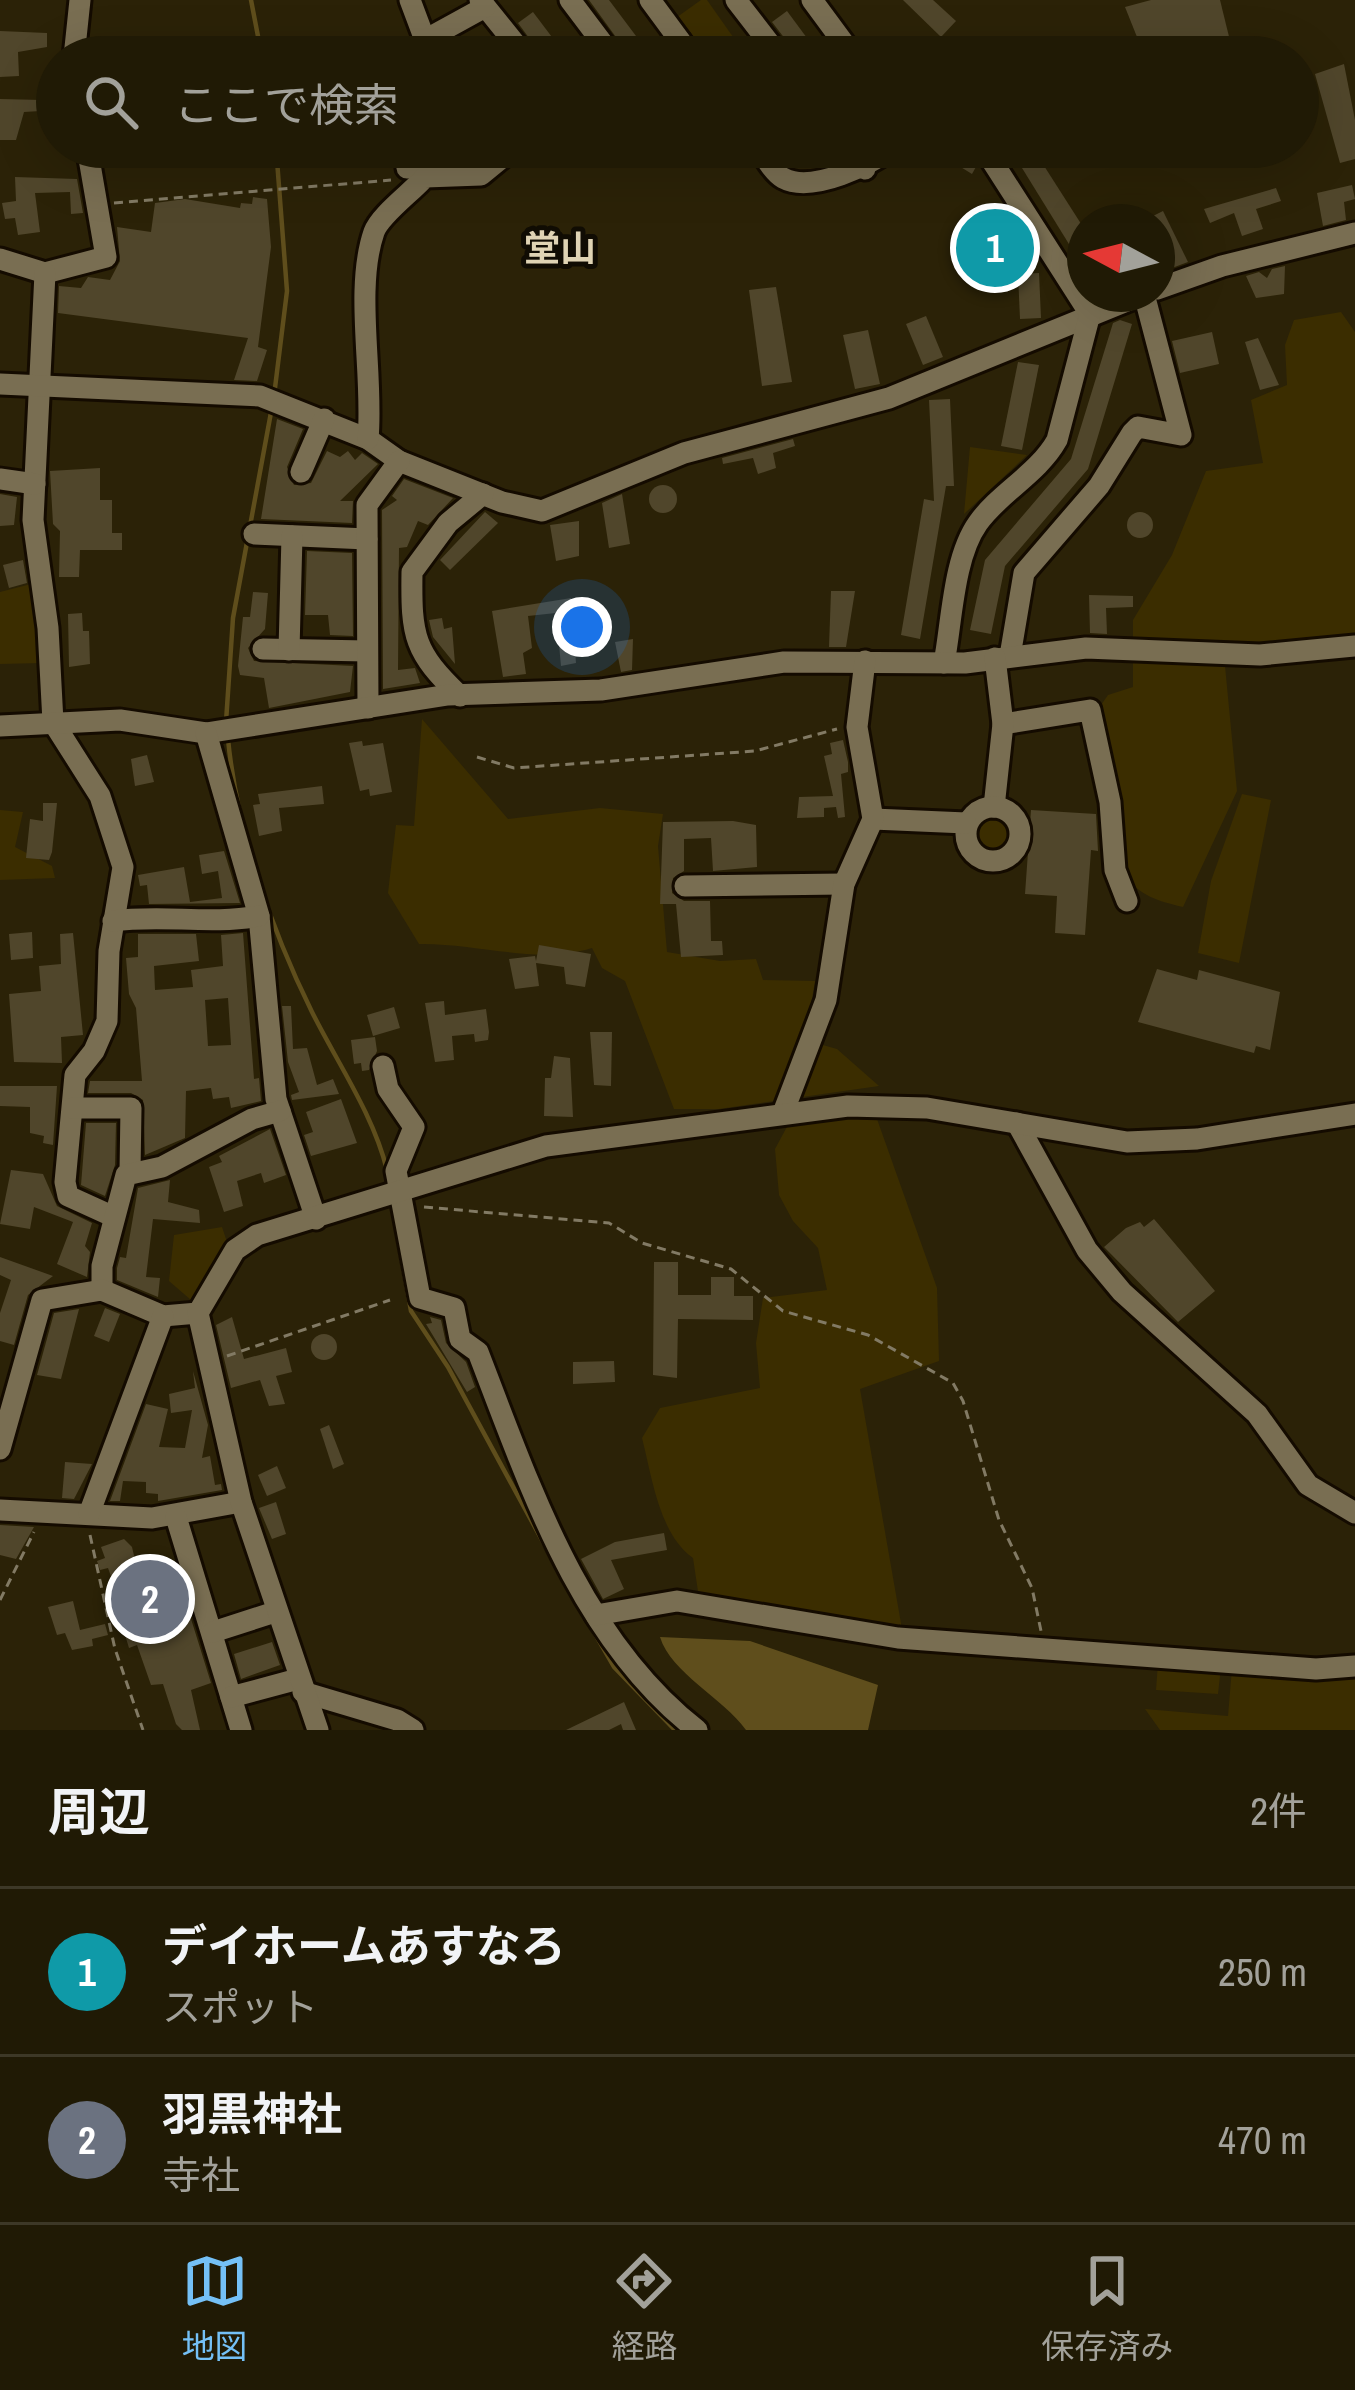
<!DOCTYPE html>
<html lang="ja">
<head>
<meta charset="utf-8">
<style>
  body { margin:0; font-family:"Archivo Narrow","Noto Sans JP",sans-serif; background:#2d2713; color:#f1f3f6 }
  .compass { position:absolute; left:1067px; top:204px; width:108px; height:108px; border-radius:50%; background:#201a05; box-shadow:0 12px 48px #0002; rotate:277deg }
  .you { position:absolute; left:582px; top:627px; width:42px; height:42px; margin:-30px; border:9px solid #fff; border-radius:50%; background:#1a73e8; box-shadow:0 0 0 18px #1a73e833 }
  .badge { display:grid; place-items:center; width:78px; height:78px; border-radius:50%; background:#74c0f6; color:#fff; font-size:39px; font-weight:700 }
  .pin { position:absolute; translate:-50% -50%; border:6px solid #fff; box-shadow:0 3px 12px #0006 }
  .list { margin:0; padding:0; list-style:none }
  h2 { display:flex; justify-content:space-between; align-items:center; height:156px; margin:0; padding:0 48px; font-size:51px }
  h2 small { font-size:39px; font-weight:400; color:#a2a19a }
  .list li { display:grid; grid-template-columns:78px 1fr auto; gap:36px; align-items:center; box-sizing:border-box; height:168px; padding:0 48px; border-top:3px solid #3d3827 }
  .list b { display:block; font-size:45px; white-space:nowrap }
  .list p { margin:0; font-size:39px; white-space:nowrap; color:#a2a19a }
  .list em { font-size:39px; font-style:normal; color:#a2a19a }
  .icon { flex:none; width:66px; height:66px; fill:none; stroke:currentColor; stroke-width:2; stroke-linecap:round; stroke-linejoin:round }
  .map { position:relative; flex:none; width:1355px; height:1730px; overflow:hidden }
  .search { position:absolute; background:#201a05; box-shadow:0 12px 48px #0002; left:36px; right:36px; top:36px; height:132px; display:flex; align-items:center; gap:30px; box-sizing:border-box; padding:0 42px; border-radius:66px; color:#a2a19a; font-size:45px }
  .sheet { height:492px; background:#201a05 }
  nav { display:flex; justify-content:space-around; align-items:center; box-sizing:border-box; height:168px; border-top:3px solid #3d3827; background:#201a05; font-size:33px; color:#a2a19a }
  nav a { display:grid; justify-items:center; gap:6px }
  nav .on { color:#74c0f6 }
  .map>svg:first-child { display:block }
</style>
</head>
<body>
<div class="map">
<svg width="1355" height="1730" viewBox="0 0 1355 1730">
  <rect width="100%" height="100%" fill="#2b2207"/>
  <g fill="#3b2d00">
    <path d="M701,0H707L738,44L721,57H699L673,20Z"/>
    <path d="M1341,312L1355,332V636L1223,645L1237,791L1183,907C1158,901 1140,896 1124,875L1099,708L1108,695L1133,687V620L1172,555L1206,471L1263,463L1251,400L1287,385L1285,345L1294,320Z"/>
    <path d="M970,447L1027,455L964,514Z"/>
    <path d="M35,583L43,663L0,664V592Z"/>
    <path d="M422,719L508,819L600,808L663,814L658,846L667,952L720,961L756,959L763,980L815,981L805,1040L837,1049L879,1086L719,1109H674L625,981L602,968L592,948C537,965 477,943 419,944L388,893L396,825L414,826Z"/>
    <path d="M1242,794L1271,800L1239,963L1198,953L1211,881Z"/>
    <path d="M0,810L23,812L15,847L52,866L55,878L0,880Z"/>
    <circle cx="994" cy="834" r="19"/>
    <path d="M859,1111L877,1119L937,1288L939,1361L860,1389L902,1629L699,1598L693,1558C659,1534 652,1477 642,1438L660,1408L760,1388L756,1343L763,1298L827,1290L818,1248L793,1221L779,1195L775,1149L789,1123Z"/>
    <path d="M222,1227L228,1245L191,1300L169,1281L174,1235Z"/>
    <path d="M1158,1663L1221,1667L1218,1694L1156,1690Z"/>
    <path d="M1232,1668L1355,1672V1730H1160L1145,1709L1228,1716Z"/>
  </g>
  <path fill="#5f4e1c" d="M660,1637L750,1641L878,1685L868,1730H746C723,1698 671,1673 660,1637Z"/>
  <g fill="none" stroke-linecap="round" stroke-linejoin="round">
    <g stroke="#5f4e1c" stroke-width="4.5">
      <path d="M251,0L262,57"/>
      <path d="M274,396L287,291L276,147"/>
      <path d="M226,722L233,618L272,407"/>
      <path d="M228,739C237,831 271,929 312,1012C338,1064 373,1114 387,1170"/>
      <path d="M392,1205L411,1311L448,1367L568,1588"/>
      <path d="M583,1613L614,1667L675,1730"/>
    </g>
  </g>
  <g fill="#50462b" fill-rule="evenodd">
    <path d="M589,0H609L639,40L626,51Z"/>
    <path d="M903,0H933L956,21L941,37Z"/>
    <path d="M1151,0H1220L1234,57H1145L1125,7Z"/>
    <path d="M787,11L821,57H799L772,22Z"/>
    <path d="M533,12L567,57H543L518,23Z"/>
    <path d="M0,31L47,33V47L18,52L19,76L0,77Z"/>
    <path d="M1344,64L1355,120V159L1340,163L1315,74Z"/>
    <path d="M57,93V110L24,112L16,140H0V99L42,100L41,94Z"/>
    <path d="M928,147H957L977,165L972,174Z"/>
    <path d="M1009,147H1032L1085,230V270Z"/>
    <path d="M15,177L77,179L83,213L71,214L70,192L35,193L40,232L18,235L15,218L5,219L2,203L16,201Z"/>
    <path d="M1352,185L1355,199L1344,202L1346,220L1323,226L1317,193Z"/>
    <path d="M1276,188L1281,201L1256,209L1263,229L1242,236L1234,213L1210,223L1204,209Z"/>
    <path d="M253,197L267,199L271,247L258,347L267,350L257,381L234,380L248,338L58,313L59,286L81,288L88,277L110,280L120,261L117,227L151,232L155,203L185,199L240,208L241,203L252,204Z"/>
    <path d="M1163,211L1188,262L1172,268L1153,216Z"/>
    <path d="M996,213L1022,254L987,273L968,243L991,228L986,220Z"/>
    <path d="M1285,266L1284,294L1256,298L1246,276L1259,272L1267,278L1272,269Z"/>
    <path d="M1039,273L1041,318L1020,319L1018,274Z"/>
    <path d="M776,287L792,382L762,386L749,290Z"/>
    <path d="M926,316L943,357L923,365L906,324Z"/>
    <path d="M1120,320L1132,324L1088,469L1005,566L991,634L970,630L985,560L1071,459L1113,323Z"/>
    <path d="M868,330L880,384L855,389L843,335Z"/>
    <path d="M1212,332L1219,364L1180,373L1172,341Z"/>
    <path d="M1258,338L1279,385L1260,390L1245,342Z"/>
    <path d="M1018,362L1039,365L1022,450L1001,446Z"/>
    <path d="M950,399L954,486H946L920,639L901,635L924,499L934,501L929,400Z"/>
    <path d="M277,419L303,429L287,467L294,485L311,483L327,451L340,457L348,451L355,460L362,453L378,464L340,501H353L352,523L261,519Z"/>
    <path d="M793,439L795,446L773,453L776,468L758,474L753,458L723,464L722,458Z"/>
    <path d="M100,468V500H112V533H122V550H80L79,577H59L60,531L53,524L50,471Z"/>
    <path d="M404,479L453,498L428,525L418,521L407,547L399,548L398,670L415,668L420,683L383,689L382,510L397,500L392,496Z"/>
    <circle cx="663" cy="499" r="14"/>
    <path d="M0,494L17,497L14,525L0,526Z"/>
    <path d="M622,494L630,544L609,548L602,503Z"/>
    <circle cx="1140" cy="525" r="13"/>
    <path d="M485,512L498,523L450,570L440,560Z"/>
    <path d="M579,521V556L556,561L550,525Z"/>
    <path d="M307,551L352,553L353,636L330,635L328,615H305Z"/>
    <path d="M23,560L27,583L9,588L3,565Z"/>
    <path d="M831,591H855L846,647H829Z"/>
    <path d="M253,592L268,593L265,629L248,648L254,661L353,666L350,692L269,708L264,678L240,675L238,666L243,617H250Z"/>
    <path d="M1089,595L1133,596V607L1106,608L1107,634L1090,633Z"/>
    <path d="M571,598L576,663L561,666L556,613L528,616L532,648L523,653L526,674L503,677L492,611Z"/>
    <path d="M82,613L83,631H89L90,664L69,667L68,614Z"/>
    <path d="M442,618L444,629L452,627L455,664L433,637L429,620Z"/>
    <path d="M633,639L632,670L621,672L615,642Z"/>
    <path d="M843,740L848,762V772L841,774L845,817L838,818L836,807L824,808V817L797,818L799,797L833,796L824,756L832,754L830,743Z"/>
    <path d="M362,741L363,746L383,743L392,792L370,796L369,789L360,791L349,743Z"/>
    <path d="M147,755L154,782L135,786L131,759Z"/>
    <path d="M322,786L324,804L279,808L282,831L259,836L253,805L260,804L258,794Z"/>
    <path d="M43,803H57L52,852L49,860L26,858L30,819L43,821Z"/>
    <path d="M1031,810L1096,814L1098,851L1091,850L1085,935L1055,933L1057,896L1025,894Z"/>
    <path d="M733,821L756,825L757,867L713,871L711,838L684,839V871L673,878L672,893L684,901H710L711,941H722L723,955L681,957L676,904H660L663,822Z"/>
    <path d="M224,851L240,903L149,904L147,885L140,886L138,875L184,867L190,902L222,898L218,871L202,874L199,855Z"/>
    <path d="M32,932L33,958L11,960L9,934Z"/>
    <path d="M73,933L83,1035L61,1037L62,1063L14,1062L9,994L41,991L39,966L61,964L60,934Z"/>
    <path d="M243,933L254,1079L259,1078L261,1101L231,1108L229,1097L213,1099L211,1088L186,1091L185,1138L145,1155L143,1100L131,1093H88L90,1081H142L136,1008L129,994L126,958L138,957V934H196L199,961L154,966L155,990L193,987L191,970L223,966L221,935ZM228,998L231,1045L208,1046L205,1000Z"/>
    <path d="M539,945L591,954L585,987L566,984L564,967L536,963L539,986L515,989L509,959L535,956L536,961Z"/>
    <path d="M1157,969L1197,980L1199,970L1280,992L1270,1050L1256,1046L1254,1053L1138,1022Z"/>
    <path d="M444,1001L445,1015L486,1009L489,1032L488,1040L475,1042L474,1034L452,1036L454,1060L435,1062L425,1003Z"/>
    <path d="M282,1006H291L293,1049L307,1048L317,1085L333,1079L339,1094L292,1100L291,1095L299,1092L288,1062Z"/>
    <path d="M394,1007L400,1028L373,1036L367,1015Z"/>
    <path d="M590,1032H612L611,1086L594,1085Z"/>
    <path d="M375,1037L377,1051L369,1070L362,1071L361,1063L354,1064L351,1040Z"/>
    <path d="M554,1056L570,1058L573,1117L544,1116L545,1078H551Z"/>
    <path d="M0,1086H57L53,1145L43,1143L44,1136L30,1133V1107L0,1106Z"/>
    <path d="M341,1099L357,1143L311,1156L304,1135L313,1132L306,1112Z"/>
    <path d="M86,1123H116L115,1165L105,1196L81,1185Z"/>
    <path d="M270,1129L286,1175L264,1183L261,1173L237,1181L243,1206L224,1212L209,1167L222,1162L219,1156Z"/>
    <path d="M11,1170L43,1174L57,1206L92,1223L85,1246L90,1252L87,1277L57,1264L73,1222L34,1207L30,1229L0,1224Z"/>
    <path d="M170,1180L168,1202L199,1210L200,1223L153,1219L146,1277L160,1278L158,1297L117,1280V1268L120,1257L126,1258L138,1188Z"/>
    <path d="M1154,1219L1215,1291L1178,1322L1104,1247L1126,1228L1140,1222L1144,1227Z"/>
    <path d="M0,1257L53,1276L28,1295L14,1345L0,1341V1313L11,1280L0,1275Z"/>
    <path d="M654,1262H678V1295H711V1277H734V1296H753V1320L678,1319L677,1378L653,1375Z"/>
    <path d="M105,1308L120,1314L109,1342L94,1336Z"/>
    <path d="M79,1309L61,1379L37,1375L54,1313Z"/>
    <path d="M232,1317L244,1359L286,1348L292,1372L276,1376L285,1404L269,1406L260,1380L231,1388L216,1325Z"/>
    <path d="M430,1317L441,1320L446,1343L466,1362L475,1387L467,1392L426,1324L432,1323Z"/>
    <circle cx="324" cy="1347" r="13"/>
    <path d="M614,1361L615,1382L573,1384V1362Z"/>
    <path d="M193,1371L208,1425L202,1458L210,1456L215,1485L221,1484L222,1490L158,1501V1494L146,1493V1482L123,1481L120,1501H110L146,1404L168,1409L159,1447L185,1448L192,1410L171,1413L169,1394L195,1388Z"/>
    <path d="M329,1425L344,1464L333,1469L320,1429Z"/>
    <path d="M65,1462L92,1464L74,1499L62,1498Z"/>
    <path d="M277,1466L286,1488L267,1496L258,1475Z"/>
    <path d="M276,1502L286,1534L272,1539L259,1508Z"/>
    <path d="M0,1525L34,1527L16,1559L0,1555Z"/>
    <path d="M664,1533L667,1550L611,1560L624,1589L603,1599L581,1559L615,1542Z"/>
    <path d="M124,1539L132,1547L142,1590L119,1599L108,1568L100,1570L97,1561L105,1558L101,1547Z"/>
    <path d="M153,1592L161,1615L187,1606L211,1683L191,1690L200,1730H182L176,1724L163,1684L151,1685L137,1645L129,1648L123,1628L150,1619L141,1596Z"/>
    <path d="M73,1601L80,1630L105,1624L108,1635L92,1639L93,1646L72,1650L65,1633L57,1635L48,1607Z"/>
    <path d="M272,1642L280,1665L241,1679L234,1654Z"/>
    <path d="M624,1702L636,1730H623L621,1724L609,1730H566Z"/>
  </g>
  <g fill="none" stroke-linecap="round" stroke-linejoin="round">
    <g stroke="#140b00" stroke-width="27">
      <g id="minor">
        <path d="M410,0L425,40L438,57"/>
        <path d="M480,0L526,57"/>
        <path d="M570,0L613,57"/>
        <path d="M650,0L692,57"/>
        <path d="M736,0L780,57"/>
        <path d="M812,0L854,57"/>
        <path d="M425,40L485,7"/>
        <path d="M74,57L80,0"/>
        <path d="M651,57L680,41"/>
        <path d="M427,147L406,153L407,168L440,166"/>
        <path d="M758,147C765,157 773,172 783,178C812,194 872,164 894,147"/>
        <path d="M848,147L865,169"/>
        <path d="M0,259L45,273L106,257L87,147"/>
        <path d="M45,273L33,520L48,628L53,722L100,796L123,867L109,951L107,1021L94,1051L75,1075L65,1182L68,1196L112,1216"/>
        <path d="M1157,289L1222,266L1355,233"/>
        <path d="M0,384L260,396L368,439L399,461L502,502L542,511L684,453L889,398L1144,294"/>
        <path d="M368,439C374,376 354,290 374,232C380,215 412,192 425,177L481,175L515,147"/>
        <path d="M301,472L324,419"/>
        <path d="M0,479L35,484"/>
        <path d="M254,534L367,539"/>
        <path d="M263,649L367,651"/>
        <path d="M289,650L292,536"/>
        <path d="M1010,656L1024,573L1099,486L1132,433L1138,427L1181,435L1144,294"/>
        <path d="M944,663C952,622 953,558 978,523C1000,492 1038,474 1057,440L1090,314L983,147"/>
        <path d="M460,696C414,652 411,637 412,572L448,523L483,494"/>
        <path d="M368,708L367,505L399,461"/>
        <path d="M1003,724L1090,710L1110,802L1115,870L1127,901"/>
        <path d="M0,726L120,720L206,733L448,695L601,690L784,662L965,663L1086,648L1260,655L1355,646"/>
        <path d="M206,733L259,916L276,1099L316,1219"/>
        <path d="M994,807L1003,724L995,658"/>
        <circle cx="993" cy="834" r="27"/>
        <path d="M873,819L966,823"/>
        <path d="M685,886L844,884"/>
        <path d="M113,921C162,914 209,925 259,916"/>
        <path d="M383,1066L388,1089L414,1127L396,1171L420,1298L454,1308L460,1339L478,1352C530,1487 580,1639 697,1730"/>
        <path d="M73,1108H131L130,1172"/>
        <path d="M783,1113L826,1000L844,884L873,819L857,727L865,661"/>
        <path d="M1017,1123L1087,1250L1122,1292L1257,1414L1308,1485L1355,1513"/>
        <path d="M102,1290V1266L126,1175L162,1167L252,1119L280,1111"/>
        <path d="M0,1449L42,1300L102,1290L163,1316L198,1313"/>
        <path d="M0,1510L152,1518L241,1502"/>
        <path d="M89,1514L163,1316"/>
        <path d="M176,1517L241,1730"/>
        <path d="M596,1615L677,1601L898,1638L1316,1669L1355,1666"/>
        <path d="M213,1632L275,1612"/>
        <path d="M303,1692L397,1720L413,1730"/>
        <path d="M231,1697L298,1679"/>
        <path d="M318,1730L241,1502L198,1313L235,1250L257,1235L546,1146L848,1106L927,1108L1127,1142L1197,1139L1355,1114"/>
      </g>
    </g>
    <g stroke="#827a64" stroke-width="3" stroke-dasharray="9 6" stroke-linecap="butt">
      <path d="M114,203L391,180"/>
      <path d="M477,757L514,768L755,751L837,729"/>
      <path d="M424,1207L609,1223L642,1243L731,1269L783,1311L868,1335L953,1383L963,1401L999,1520L1032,1588L1041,1631"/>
      <path d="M227,1356L390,1300"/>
      <path d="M90,1535L115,1649L143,1730"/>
      <path d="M0,1600L34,1532"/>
    </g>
    <use href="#minor" stroke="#796e52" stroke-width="21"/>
  </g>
  <g text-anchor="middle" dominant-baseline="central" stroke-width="10" stroke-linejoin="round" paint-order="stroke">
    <g font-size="36" font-weight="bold" fill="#dfd3b4" stroke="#100c03">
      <text x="560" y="248">堂山</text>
    </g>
  </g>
</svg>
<svg class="compass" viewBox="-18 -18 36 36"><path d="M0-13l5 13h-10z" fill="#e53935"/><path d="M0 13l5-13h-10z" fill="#a2a19a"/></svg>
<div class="you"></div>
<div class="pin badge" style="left:995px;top:248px;background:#0f9aa8">1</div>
<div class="pin badge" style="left:150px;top:1599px;background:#6b7280">2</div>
<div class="search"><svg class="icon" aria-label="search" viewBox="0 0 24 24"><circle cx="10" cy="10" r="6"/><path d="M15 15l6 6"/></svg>ここで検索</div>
</div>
<section class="sheet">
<h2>周辺<small>2件</small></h2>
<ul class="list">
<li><span class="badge" style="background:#0f9aa8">1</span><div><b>デイホームあすなろ</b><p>スポット</p></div><em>250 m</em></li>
<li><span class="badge" style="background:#6b7280">2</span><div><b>羽黒神社</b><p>寺社</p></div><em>470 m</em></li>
</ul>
</section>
<nav>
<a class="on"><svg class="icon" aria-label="map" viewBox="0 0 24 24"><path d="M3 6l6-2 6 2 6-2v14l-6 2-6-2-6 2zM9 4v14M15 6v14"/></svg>地図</a>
<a><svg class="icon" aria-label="directions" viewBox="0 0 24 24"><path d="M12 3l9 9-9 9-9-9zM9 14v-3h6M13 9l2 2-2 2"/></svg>経路</a>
<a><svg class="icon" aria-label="saved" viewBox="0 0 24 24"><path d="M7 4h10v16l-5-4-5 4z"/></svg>保存済み</a>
</nav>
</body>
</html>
